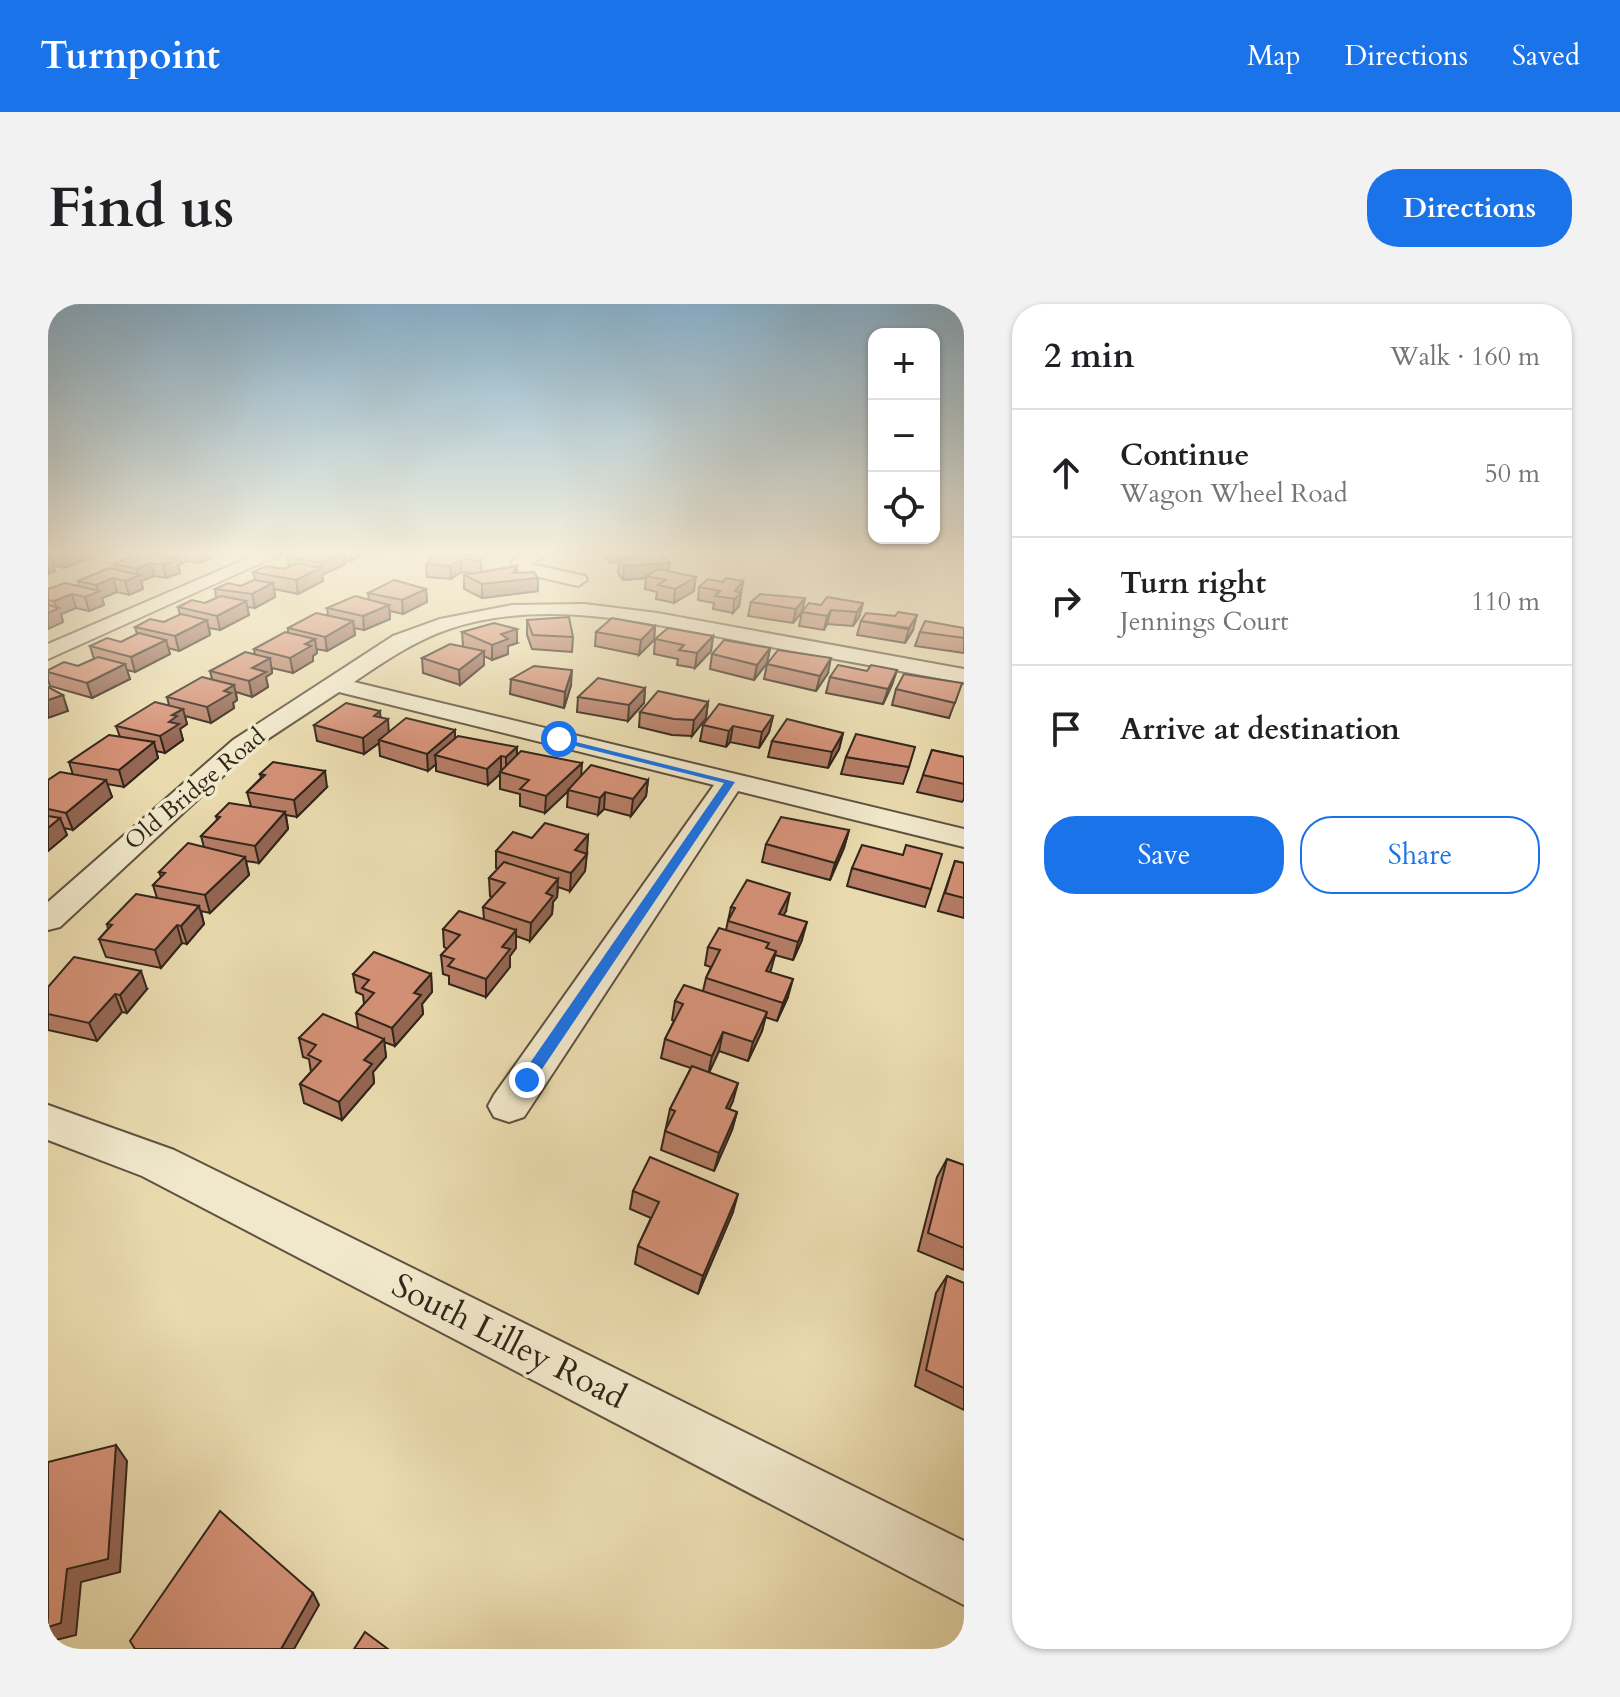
<!DOCTYPE html>
<html lang="en">
<head>
<meta charset="utf-8">
<style>
  body { margin:0; font-family:Cardo,serif; background:#f2f2f2; color:#202124 }
  .controls { position:absolute; right:24px; top:24px; display:grid; overflow:hidden; border-radius:16px; box-shadow:0 2px 6px #0004 }
  .controls button { width:72px; height:72px; display:grid; place-items:center; padding:0; border:0; border-bottom:2px solid #e0e0e0; background:#fff; color:#202124; font:40px sans-serif }
  .stop { position:absolute; width:24px; height:24px; margin:-18px; border:6px solid #1a73e8; border-radius:50%; background:#fff }
  .stop.end { background:#1a73e8; border-color:#fff; box-shadow:0 2px 8px #0008 }
  .list { margin:0; padding:0; list-style:none }
  h2 { display:flex; justify-content:space-between; align-items:center; height:104px; margin:0; padding:0 32px; font-size:34px }
  h2 small { font-size:26px; font-weight:400; color:#757577 }
  .list li { display:grid; grid-template-columns:52px 1fr auto; gap:24px; align-items:center; box-sizing:border-box; height:128px; padding:0 32px; border-top:2px solid #e0e0e0 }
  .list b { display:block; font-size:30px; white-space:nowrap }
  .list p { margin:0; font-size:26px; white-space:nowrap; color:#757577 }
  .list em { font-size:26px; font-style:normal; color:#757577 }
  .actions { display:flex; gap:16px; padding:24px 32px }
  .actions a { flex:1; padding:18px 0; border:2px solid #1a73e8; border-radius:32px; text-align:center; font-size:28px; color:#1a73e8 }
  .actions .main { background:#1a73e8; color:#fff }
  .icon { flex:none; width:44px; height:44px; fill:none; stroke:currentColor; stroke-width:2; stroke-linecap:round; stroke-linejoin:round }
  .map { position:relative; flex:none; width:916px; height:1345px; overflow:hidden; border-radius:32px }
  header { display:flex; align-items:center; gap:48px; box-sizing:border-box; height:112px; padding:0 40px; background:#1a73e8; color:#fff }
  header strong { font-size:38px }
  nav { display:flex; gap:44px; margin-inline-start:auto; font-size:28px }
  .intro { display:flex; align-items:center; justify-content:space-between; box-sizing:border-box; height:192px; padding:0 48px }
  h1 { margin:0; font-size:56px }
  .button { padding:20px 36px; border-radius:32px; background:#1a73e8; color:#fff; font-size:28px; font-weight:700 }
  main { display:flex; gap:48px; padding:0 48px }
  aside { flex:1; background:#fff; border-radius:32px; box-shadow:0 2px 6px #0004 }
  .map>svg:first-child { display:block }
</style>
</head>
<body>
<header>
<strong>Turnpoint</strong>
<nav><a>Map</a><a>Directions</a><a>Saved</a></nav>
</header>
<div class="intro"><h1>Find us</h1><a class="button">Directions</a></div>
<main>
<div class="map">
<svg width="916" height="1345" viewBox="0 0 916 1345">
  <rect width="100%" height="100%" fill="#eadbaf"/>
  <filter id="stains"><feTurbulence type="fractalNoise" baseFrequency=".0025" numOctaves="4"/><feColorMatrix values="0 0 0 0 .2 0 0 0 0 .09 0 0 0 0 .02 0 0 0 .5 -.17"/></filter>
  <radialGradient id="worn" r=".72"><stop offset=".6" stop-color="#630" stop-opacity="0"/><stop offset="1" stop-color="#630" stop-opacity=".3"/></radialGradient>
  <g fill="none" stroke-linecap="round" stroke-linejoin="round">
    <g stroke="#5f523f" stroke-width="4">
      <g id="minor">
        <path d="M212,249H235L0,355V340Z"/>
        <path d="M478,249H503L482,260L537,272L539,276L530,282L469,268L463,257Z"/>
        <path d="M536,300L609,309L916,365V379C846,366 777,353 707,340C610,321 499,292 401,325C366,337 337,357 306,378L916,525V543L690,487L476,813L461,818L446,813L440,802L446,791L666,481L291,388L203,446L12,623L0,626V598L185,436L345,332L392,315L464,301Z"/>
        <path d="M0,801L126,846L916,1237V1301L94,872L0,836Z"/>
      </g>
    </g>
    <use href="#minor" fill="#f1e8cb" fill-rule="evenodd"/>
  </g>
  <g fill="#b67d66" stroke="#31251a" stroke-width="2">
    <path d="M0,249H45L46,252L16,264L5,261L7,267L0,270Z"/>
    <path d="M102,249H162L163,254L151,259L140,257L130,261L132,269L118,274L106,272L93,277L95,285L81,291L69,288L54,294L56,301L41,307L28,304L13,310L15,318L0,325V285L31,282L30,277L67,266L66,260L102,250Z"/>
    <path d="M265,249H318L303,257L296,256L297,260L274,271L275,277L250,290L226,285L227,293L207,304L199,303L201,311L172,326L161,324L162,331L131,347L120,344L122,350L87,368L79,366L82,375L44,394L2,382L0,376V368L30,362L46,355L42,342L73,338L89,330L87,323L116,318L132,311L130,303L157,299L168,294L167,285L193,282L207,276L205,268L236,265L241,263L239,252Z"/>
    <path d="M388,249H444L438,253L433,252V268L469,262V269L490,274V287L434,294L416,285V271L427,270L413,268L403,275L379,273L378,260Z"/>
    <path d="M558,249H611L621,267L646,287L626,299L608,295L609,288L597,285L598,274L575,276L570,269L571,258L562,259L558,253Z"/>
    <path d="M695,277L691,302L685,309L665,305L666,299L650,296L651,283Z"/>
    <path d="M378,285L379,298L355,310L342,307V315L316,326L306,324L307,331L279,347L268,345L269,349L265,352V357L245,369L224,364V369L218,373L220,383L204,393L188,388L189,396L185,399L186,404L163,419L137,412L139,420L132,425L135,436L117,449L108,447L110,454L76,483L59,480L64,493L25,526L16,524L19,531L0,547V476L25,471L21,458L72,433L68,422L121,401L119,393L164,375L162,367L207,351L206,345L240,329V324L280,311L279,304L321,296L320,289Z"/>
    <path d="M757,294L754,308L745,319L700,312L703,298Z"/>
    <path d="M815,299L811,313L805,322L779,320L776,326L751,322L754,308L773,301Z"/>
    <path d="M479,316L525,333L524,348L484,345L479,331Z"/>
    <path d="M813,317L865,326L857,339L809,331Z"/>
    <path d="M607,322L606,336L591,351L547,342L548,328Z"/>
    <path d="M916,324V349L867,342L872,328Z"/>
    <path d="M414,328L469,339L460,342V350L444,356L436,352V361L412,381L375,369L374,354L415,342Z"/>
    <path d="M665,332L663,347L647,364L629,361L630,355L606,350L607,335Z"/>
    <path d="M722,344L719,359L706,376L662,365L664,350Z"/>
    <path d="M719,360L780,369L768,387L716,375Z"/>
    <path d="M849,366L844,381L835,400L778,389L782,373L819,367Z"/>
    <path d="M463,375L523,381L516,404L462,390Z"/>
    <path d="M914,379L901,414L844,401L848,385Z"/>
    <path d="M597,384L596,399L580,417L529,408L530,393Z"/>
    <path d="M660,398L658,414L644,432L624,431L591,423L592,408Z"/>
    <path d="M725,412L721,428L711,444L682,438L678,443L652,437L655,421Z"/>
    <path d="M333,413L341,428L407,426V434L469,451L533,472L600,476L598,492L583,512L556,505L550,511L519,503L520,487L497,509L472,502V490L452,485V470L440,481L388,467V460L380,467L332,452L331,439L316,450L269,437L266,421Z"/>
    <path d="M795,429L791,445L780,464L720,453L724,437Z"/>
    <path d="M884,446L916,453V495L914,498L869,488Z"/>
    <path d="M798,453L861,463L855,480L793,470Z"/>
    <path d="M212,470L279,483L249,513L238,511L240,525L211,559L198,557L201,571L162,609L153,607L156,620L139,640L134,639L113,664L58,653L51,635L60,625L59,620L109,594L105,581L113,573L111,568L156,543L153,532L169,516L168,512L203,502L199,488L213,474Z"/>
    <path d="M801,526L796,544L782,576L714,558L718,540Z"/>
    <path d="M540,531L537,567L522,587L510,583L509,593L505,598L504,610L482,637L468,632V644L462,652V663L438,693L401,680V672L395,670L393,651L399,645L396,643L395,625L436,615L435,603L444,593L442,592L441,574L450,565L448,564V547L484,534Z"/>
    <path d="M907,557L916,559V614L890,607Z"/>
    <path d="M804,564L883,585L877,603L799,582Z"/>
    <path d="M683,603L738,607L735,611L754,636L745,656L727,651L722,668L740,693L729,717L717,713L714,727L700,757L671,747L661,768L685,797L681,805L689,808L684,826L666,867L613,846L622,805L643,764L613,754L617,735L626,717L624,716L627,697L655,687L658,674L663,663L657,661L660,643L678,626Z"/>
    <path d="M305,670H383L384,688L374,700L375,710L347,742L336,738L338,753L325,768L326,779L294,816L256,799L252,780L263,768L261,755L255,753L251,734L310,724L308,709L316,700L315,691L308,688Z"/>
    <path d="M0,683L99,685L79,709L74,708L49,737L0,726Z"/>
    <path d="M899,855L916,861V966L870,947L889,873Z"/>
    <path d="M585,887L685,908L650,990L587,960L590,942L603,914L582,905Z"/>
    <path d="M899,972L916,979V1106L867,1082L888,989Z"/>
  </g>
  <g fill="#946653" stroke="#31251a" stroke-width="2">
    <path d="M18,249H45L46,252L16,264L12,251Z"/>
    <path d="M125,249H138L140,257L130,261L132,269L118,274L115,261L124,258L122,250Z"/>
    <path d="M149,249H162L163,254L151,259Z"/>
    <path d="M292,249H295L297,260L274,271L275,277L250,290L248,276L272,264V259Z"/>
    <path d="M302,249H318L303,257Z"/>
    <path d="M563,249H580V257L571,256V258L562,259Z"/>
    <path d="M3,254L7,267L0,270V255Z"/>
    <path d="M413,255V268L403,275L402,262Z"/>
    <path d="M103,259L106,272L93,277L95,285L81,291L77,277L90,272L88,265Z"/>
    <path d="M622,259L620,272H598V274L575,276L576,262Z"/>
    <path d="M469,262V275L490,274V287L434,294V280L465,269Z"/>
    <path d="M648,273L646,287L626,299L627,285Z"/>
    <path d="M65,274L69,288L54,294L56,301L41,307L37,293L50,288L48,281Z"/>
    <path d="M695,277L691,302L685,309L687,287Z"/>
    <path d="M225,279L227,293L207,304L204,290Z"/>
    <path d="M378,285L379,298L355,310L354,296Z"/>
    <path d="M24,290L28,304L13,310L15,318L0,325V309L9,305L6,297Z"/>
    <path d="M757,294L754,308L745,319L748,305Z"/>
    <path d="M198,297L201,311L172,326L169,312Z"/>
    <path d="M815,299L811,313L805,322L809,308Z"/>
    <path d="M341,301L342,315L316,326L315,312Z"/>
    <path d="M783,306L779,320L776,326L779,312Z"/>
    <path d="M869,311L865,326L857,339L861,324Z"/>
    <path d="M159,316L162,331L131,347L127,332Z"/>
    <path d="M305,317L307,331L279,347L277,333Z"/>
    <path d="M607,322L606,336L591,351L593,336Z"/>
    <path d="M469,325V339L460,342V350L444,356V341L453,330Z"/>
    <path d="M665,332L663,347L647,364L649,349Z"/>
    <path d="M267,335L269,349L265,352V357L245,369L242,354L257,340Z"/>
    <path d="M118,336L122,350L87,368L83,353Z"/>
    <path d="M722,344L719,359L706,376L709,361Z"/>
    <path d="M436,347V361L412,381L411,366Z"/>
    <path d="M222,354L224,369L218,373L220,383L204,393L201,377L204,364Z"/>
    <path d="M783,354L780,369L768,387L772,372Z"/>
    <path d="M77,360L82,375L44,394L39,379Z"/>
    <path d="M524,366L523,381L516,404L517,388Z"/>
    <path d="M849,366L844,381L835,400L840,385Z"/>
    <path d="M186,381L189,396L185,399L186,404L163,419L159,403L176,387Z"/>
    <path d="M597,384L596,399L580,417L581,401Z"/>
    <path d="M15,391L20,407L0,414V396Z"/>
    <path d="M660,398L658,414L644,432L646,416Z"/>
    <path d="M135,405L139,420L132,425L135,436L117,449L112,432L124,411Z"/>
    <path d="M332,407L333,420L340,415L341,431L331,436V439L316,450L315,434L326,412Z"/>
    <path d="M725,412L721,428L711,444L714,428Z"/>
    <path d="M685,422L682,438L678,443L681,427Z"/>
    <path d="M407,426V442L387,451L388,460L380,467L379,450Z"/>
    <path d="M795,429L791,445L780,464L784,448Z"/>
    <path d="M106,438L110,454L76,483L71,466Z"/>
    <path d="M469,443V459L458,469V453Z"/>
    <path d="M453,452V468H452V470L440,481L439,465Z"/>
    <path d="M534,459L533,475L497,509L498,492Z"/>
    <path d="M277,467L279,483L249,513L246,496Z"/>
    <path d="M58,476L64,493L25,526L18,509Z"/>
    <path d="M600,476L598,492L583,512L585,495Z"/>
    <path d="M557,488L556,505L550,511L552,494Z"/>
    <path d="M237,508L240,525L211,559L207,542Z"/>
    <path d="M12,514L19,531L0,547V524Z"/>
    <path d="M801,526L796,544L782,576L787,559Z"/>
    <path d="M540,531L539,548L526,564L527,546Z"/>
    <path d="M539,550L537,567L522,587L523,569Z"/>
    <path d="M197,553L201,571L162,609L157,591Z"/>
    <path d="M510,575L509,593L505,598L504,610L482,637L483,619L498,589Z"/>
    <path d="M742,589L738,607L727,628L731,610Z"/>
    <path d="M151,602L156,620L139,640L133,622Z"/>
    <path d="M759,618L754,636L745,656L750,638Z"/>
    <path d="M129,621L134,639L113,664L107,646Z"/>
    <path d="M468,626V644L462,652V663L438,693V675L454,643Z"/>
    <path d="M728,647L723,666L714,685L718,667Z"/>
    <path d="M93,667L99,685L79,709L72,691Z"/>
    <path d="M383,670L384,688L374,700L375,710L347,742L344,724L366,689Z"/>
    <path d="M745,675L740,693L729,717L735,699Z"/>
    <path d="M67,690L74,708L49,737L41,719Z"/>
    <path d="M719,708L714,727L700,757L705,738Z"/>
    <path d="M675,728L671,747L660,771L664,752Z"/>
    <path d="M336,735L338,753L325,768L326,779L294,816L291,798L316,756Z"/>
    <path d="M690,779L685,797L673,822L678,804Z"/>
    <path d="M689,808L684,826L666,867L671,849Z"/>
    <path d="M690,890L685,908L650,990L655,972Z"/>
    <path d="M68,1141L79,1157L72,1268L33,1278L28,1331L0,1338V1323L19,1265Z"/>
    <path d="M265,1289L271,1301L246,1345H233Z"/>
  </g>
  <g fill="#d49177" stroke="#31251a" stroke-width="2">
    <path d="M94,249H95L129,256L115,261L103,259L88,265L66,260Z"/>
    <path d="M247,249H292L272,259L239,252Z"/>
    <path d="M388,249L433,251V257L413,255L402,262L378,260Z"/>
    <path d="M581,249H611L622,259L576,262L571,256L587,255Z"/>
    <path d="M249,259L273,264L248,276L205,268L218,262L236,265Z"/>
    <path d="M469,262L465,269L486,268L490,274L434,280L416,271Z"/>
    <path d="M61,264L92,271L77,277L65,274L48,281L30,277Z"/>
    <path d="M611,265L648,273L627,285L610,281L618,276L598,272Z"/>
    <path d="M678,274L695,277L687,287L693,289L687,295L667,292L672,287L651,283L660,275L675,278Z"/>
    <path d="M206,276L225,279L204,290L167,285L180,279L193,282Z"/>
    <path d="M346,276L378,285L354,296L320,289Z"/>
    <path d="M17,279L52,287L37,293L24,290L6,297L0,296V285Z"/>
    <path d="M712,290L757,294L748,305L703,298Z"/>
    <path d="M173,292L198,297L169,312L130,303L144,296L157,299Z"/>
    <path d="M307,292L341,301L315,312L279,304Z"/>
    <path d="M779,293L815,299L809,308L783,306L779,312L754,308L761,299L773,301Z"/>
    <path d="M0,301L11,304L0,309Z"/>
    <path d="M850,308L869,311L861,324L813,317L818,309L847,312Z"/>
    <path d="M268,309L305,317L277,333L240,324Z"/>
    <path d="M133,310L159,316L127,332L87,323L102,315L116,318Z"/>
    <path d="M521,313L525,333L485,331L479,316Z"/>
    <path d="M564,314L607,322L593,336L548,328Z"/>
    <path d="M877,317L916,324V334L872,328Z"/>
    <path d="M446,319L469,325L453,330L460,335L444,341L414,328Z"/>
    <path d="M620,324L665,332L649,349L631,346L636,341L607,335Z"/>
    <path d="M237,328L267,335L257,340L263,342L242,354L206,345Z"/>
    <path d="M91,329L118,336L83,353L42,342L59,334L73,338Z"/>
    <path d="M676,336L722,344L709,361L664,350Z"/>
    <path d="M402,340L436,347L411,366L374,354Z"/>
    <path d="M730,346L783,354L772,372L719,360Z"/>
    <path d="M197,348L222,354L204,364L218,368L201,377L162,367Z"/>
    <path d="M50,353L77,360L39,379L0,368V366L16,358L30,362Z"/>
    <path d="M790,361L819,367L823,361L849,366L840,385L782,373Z"/>
    <path d="M486,362L524,366L517,388L463,375Z"/>
    <path d="M856,370L914,379L907,399L848,385Z"/>
    <path d="M154,373L186,381L176,387L183,389L159,403L119,393Z"/>
    <path d="M550,374L597,384L581,401L530,393Z"/>
    <path d="M0,383L15,391L0,396Z"/>
    <path d="M610,387L660,398L646,416L626,415L592,408Z"/>
    <path d="M107,398L135,405L124,411L129,412L121,418L131,420L112,432L68,422Z"/>
    <path d="M298,399L332,407L326,412L340,415L315,434L266,421Z"/>
    <path d="M671,400L725,412L714,428L685,422L681,427L655,421Z"/>
    <path d="M358,414L407,426L379,450L331,436Z"/>
    <path d="M739,415L795,429L784,448L724,437Z"/>
    <path d="M808,430L867,443L861,463L798,453Z"/>
    <path d="M61,431L106,438L71,466L21,458Z"/>
    <path d="M410,432L469,443L458,453L453,452L439,465L387,451Z"/>
    <path d="M884,446L916,453V480L875,471Z"/>
    <path d="M473,447L534,459L498,492L472,485L481,476L452,468Z"/>
    <path d="M225,458L277,467L246,496L199,488L217,471L212,470Z"/>
    <path d="M543,461L600,476L585,495L557,488L552,494L520,486Z"/>
    <path d="M12,468L58,476L18,509L0,505V476Z"/>
    <path d="M181,499L237,508L207,542L153,532L172,513L168,512Z"/>
    <path d="M0,512L12,514L0,524Z"/>
    <path d="M733,513L801,526L787,559L718,540Z"/>
    <path d="M497,519L540,531L527,546L539,550L523,569L448,547L465,528L484,534Z"/>
    <path d="M140,539L197,553L157,591L105,581L117,569L111,568Z"/>
    <path d="M814,541L855,551L858,541L894,550L883,585L804,564Z"/>
    <path d="M907,557L916,559V594L897,589Z"/>
    <path d="M456,558L510,575L498,589L505,592L483,619L435,603L457,579L441,574Z"/>
    <path d="M699,576L742,589L731,610L759,618L750,638L680,617L687,604L683,603Z"/>
    <path d="M88,590L151,602L133,622L129,621L107,646L51,635L64,621L59,620Z"/>
    <path d="M411,607L468,626L454,643L462,645L438,675L400,662L406,655L393,651L412,631L395,625Z"/>
    <path d="M671,624L721,639L718,644L728,647L718,667L745,675L735,699L658,674L672,646L660,643Z"/>
    <path d="M326,648L383,670L366,689L373,691L344,724L308,709L326,689L314,684L321,676L305,670Z"/>
    <path d="M26,653L93,667L72,691L67,690L41,719L0,710V683Z"/>
    <path d="M636,681L719,708L705,738L675,728L664,752L617,735L635,700L627,697Z"/>
    <path d="M275,710L336,735L316,756L324,760L291,798L252,780L273,757L260,751L268,741L251,734Z"/>
    <path d="M644,762L690,779L678,804L689,808L671,849L617,827L627,807L622,805Z"/>
    <path d="M602,853L690,890L655,972L590,942L611,898L585,887Z"/>
    <path d="M899,855L916,861V944L880,929Z"/>
    <path d="M899,972L916,979V1084L878,1066Z"/>
    <path d="M68,1141L60,1255L19,1265L13,1319L0,1323V1158Z"/>
    <path d="M172,1207L265,1289L233,1345H87L82,1337Z"/>
    <path d="M317,1328L340,1345H306Z"/>
  </g>
  <linearGradient id="sky" x2="0" y2="1"><stop stop-color="#89b6d4"/><stop offset="0.57" stop-color="#f6efdb"/><stop offset="1" stop-color="#f6efdb" stop-opacity="0"/></linearGradient>
  <rect width="916" height="437" fill="url(#sky)"/>
  <path fill="#1a73e8" d="M508,433L687,478L484,780H473V772L676,479L508,437Z"/>
  <g text-anchor="middle" dominant-baseline="central" stroke-width="7" stroke-linejoin="round" paint-order="stroke">
    <g font-size="24" fill="#31251a" stroke="#f1e8cb">
      <text transform="translate(147 485) rotate(-40)">Old Bridge Road</text>
    </g>
    <g font-size="34" fill="#31251a" stroke="#f1e8cb">
      <text transform="translate(461 1037) rotate(27)">South Lilley Road</text>
    </g>
  </g>
  <rect width="100%" height="100%" filter="url(#stains)"/>
  <rect width="100%" height="100%" fill="url(#worn)"/>
</svg>
<div class="controls">
<button>+</button>
<button>−</button>
<button><svg class="icon" aria-label="locate" viewBox="0 0 24 24"><circle cx="12" cy="12" r="6"/><path d="M12 2v4M12 18v4M2 12h4M18 12h4"/></svg></button>
</div>
<div class="stop" style="left:511px;top:435px"></div>
<div class="stop end" style="left:479px;top:776px"></div>
</div>
<aside>
<h2>2 min<small>Walk · 160 m</small></h2>
<ul class="list">
<li><svg class="icon" aria-label="ahead" viewBox="0 0 24 24"><path d="M12 20V5M6 11l6-6 6 6"/></svg><div><b>Continue</b><p>Wagon Wheel Road</p></div><em>50 m</em></li>
<li><svg class="icon" aria-label="right" viewBox="0 0 24 24"><path d="M7 20v-9h11M14 6l5 5-5 5"/></svg><div><b>Turn right</b><p>Jennings Court</p></div><em>110 m</em></li>
<li><svg class="icon" aria-label="arrive" viewBox="0 0 24 24"><path d="M6 21V4h12l-3 4 3 4H6"/></svg><div><b>Arrive at destination</b></div></li>
</ul>
<div class="actions"><a class="main">Save</a><a>Share</a></div>
</aside>
</main>
</body>
</html>
